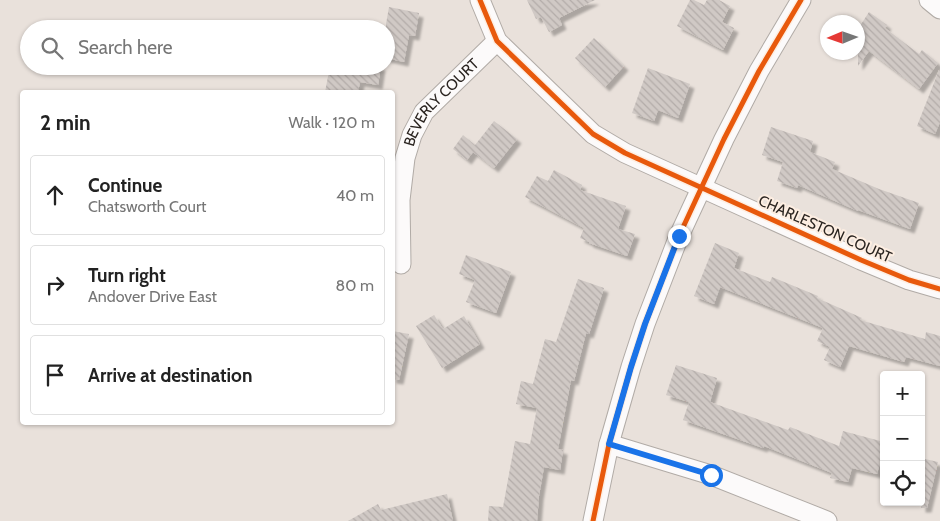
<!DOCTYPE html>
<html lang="en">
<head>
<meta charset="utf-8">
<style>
  body { margin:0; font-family:Cabin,sans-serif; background:#f6f6f6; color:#222 }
  .controls { position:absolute; right:15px; bottom:15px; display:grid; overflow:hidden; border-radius:5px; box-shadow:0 1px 4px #0004 }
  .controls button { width:45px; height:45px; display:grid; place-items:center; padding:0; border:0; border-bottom:1px solid #e0e0e0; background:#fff; color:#222; font:25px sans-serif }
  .compass { position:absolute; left:820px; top:15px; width:45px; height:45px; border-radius:50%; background:#fff; box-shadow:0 1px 4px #0004; rotate:268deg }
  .stop { position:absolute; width:15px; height:15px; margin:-11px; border:4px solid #1a73e8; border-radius:50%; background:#fff }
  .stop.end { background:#1a73e8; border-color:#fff; box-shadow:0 1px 5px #0008 }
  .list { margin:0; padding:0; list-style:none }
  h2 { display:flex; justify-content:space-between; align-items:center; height:65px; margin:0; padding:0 20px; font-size:21px }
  h2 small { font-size:16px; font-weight:400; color:#767676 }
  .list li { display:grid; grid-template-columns:32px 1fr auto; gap:15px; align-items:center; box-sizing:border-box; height:80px; margin:0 10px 10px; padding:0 10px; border:1px solid #e0e0e0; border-radius:5px }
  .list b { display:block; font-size:19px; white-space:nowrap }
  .list p { margin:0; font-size:16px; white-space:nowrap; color:#767676 }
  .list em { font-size:16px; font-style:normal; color:#767676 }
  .icon { flex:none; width:28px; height:28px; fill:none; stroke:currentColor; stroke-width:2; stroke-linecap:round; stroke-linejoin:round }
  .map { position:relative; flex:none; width:940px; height:521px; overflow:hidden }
  .search { position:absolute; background:#fff; box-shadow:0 1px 4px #0004; left:20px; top:20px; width:375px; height:55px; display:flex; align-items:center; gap:12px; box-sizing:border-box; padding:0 18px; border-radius:28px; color:#767676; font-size:19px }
  .panel { position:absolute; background:#fff; box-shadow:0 1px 4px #0004; left:20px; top:90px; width:375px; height:335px; border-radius:5px }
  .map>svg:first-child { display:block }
</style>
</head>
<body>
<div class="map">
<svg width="940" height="521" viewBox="0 0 940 521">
  <defs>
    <pattern id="building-back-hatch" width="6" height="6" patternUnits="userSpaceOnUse" patternTransform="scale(1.25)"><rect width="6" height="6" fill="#d0c9c5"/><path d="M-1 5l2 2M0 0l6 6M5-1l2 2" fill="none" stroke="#b3aca9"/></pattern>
    <filter id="shadow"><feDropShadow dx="4.5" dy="4.5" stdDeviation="1" flood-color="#0004"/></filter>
  </defs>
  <rect width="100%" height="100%" fill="#e9e1db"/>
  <g fill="url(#building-back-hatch)" filter="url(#shadow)">
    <path d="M527,0H595L559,18L562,25L549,32L541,17L536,19Z"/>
    <path d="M690,0H694L704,5L707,0H719L730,6L722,22L734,28L723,50L677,26Z"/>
    <path d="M389,7L419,13L415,36L409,35L404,62L386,58V24Z"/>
    <path d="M869,12L887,25L885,28L919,54L922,50L938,63L919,89L869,51L858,66V29Z"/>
    <path d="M594,38L624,66L605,87L575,58Z"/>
    <path d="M330,66H381L378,85L360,82L358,92H325Z"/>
    <path d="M648,68L690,84L678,118L658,110L654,121L632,113Z"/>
    <path d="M939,70H940V122L935,134L917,126Z"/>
    <path d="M494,121L517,139L494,168L473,152L467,160L453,149L463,135L475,145Z"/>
    <path d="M771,127L813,141L810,152L835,162L832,169L879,189L919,203L910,229L858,210V211L798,185L797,188L777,181L783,162L762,155Z"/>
    <path d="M554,170L582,185L580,190L626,206L618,229L635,234L627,256L589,243V242L580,238L584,228L525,197L537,176L548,181Z"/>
    <path d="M715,243L739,253L734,268L770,282L772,277L818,296L817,298L862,318L860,320L925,339L926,332L940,336V366L906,357L904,362L849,346L840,367L824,360L830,347L817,341L823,328L720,287L714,304L694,296Z"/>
    <path d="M466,255L511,272L496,313L466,302L475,280L459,274Z"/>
    <path d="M578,279L604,288L589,334L586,333L574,381L571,380L558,449L563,450L560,470L544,467L539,496L537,521H488L489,506L503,507L515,441L530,444L537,408L516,404L521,381L533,384L545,339L556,342Z"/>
    <path d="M434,315L443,329L464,316L480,344L442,368L416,326Z"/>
    <path d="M392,331L409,334L399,380L392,379Z"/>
    <path d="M676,365L717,378L710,402L788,430L790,427L839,446L843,431L884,442V448L877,474L852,468L848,482L830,478L832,473L764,446L763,448L683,420L689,402L666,395Z"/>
    <path d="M921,458L938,462L927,508H921Z"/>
    <path d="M447,494L453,521H348L378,504L381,510Z"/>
  </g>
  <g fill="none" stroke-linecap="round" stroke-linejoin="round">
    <g stroke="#b1aba6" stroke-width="21">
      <g id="minor">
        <path d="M480,0L497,41L593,134L625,153L861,260L909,280L940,289"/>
        <path d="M929,0L940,9"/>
        <path id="s1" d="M401,264L400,200L405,158L412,135L424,112L497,41"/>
        <path d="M609,444L711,475L827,521"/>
        <path d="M593,521L609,444L631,367L645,324L679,236L724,139L759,71L801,0"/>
      </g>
    </g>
    <use href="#minor" stroke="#fcfafa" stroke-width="19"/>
    <g stroke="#fdeee2" stroke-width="8">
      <g id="cycleway">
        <path d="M480,0L497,41L593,134L625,153L861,260L909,280L940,289"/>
        <path d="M593,521L609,444L631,367L645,324L679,236L724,139L759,71L801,0"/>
      </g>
    </g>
    <use href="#cycleway" stroke="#e8590c" stroke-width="5"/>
  </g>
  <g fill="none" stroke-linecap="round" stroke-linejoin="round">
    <path stroke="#1a73e8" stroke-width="6" d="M679,236L645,324L631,367L609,444L711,475"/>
  </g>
  <g text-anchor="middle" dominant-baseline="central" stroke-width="4" stroke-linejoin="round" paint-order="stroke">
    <g font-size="15" fill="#2b2521" stroke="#fdeee2">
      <text stroke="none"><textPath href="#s1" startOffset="174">BEVERLY COURT</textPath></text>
      <text transform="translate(825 229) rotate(24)">CHARLESTON COURT</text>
    </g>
  </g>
</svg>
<div class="controls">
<button>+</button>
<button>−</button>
<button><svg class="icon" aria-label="locate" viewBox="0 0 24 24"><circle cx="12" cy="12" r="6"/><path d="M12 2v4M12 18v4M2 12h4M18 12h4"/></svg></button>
</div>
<svg class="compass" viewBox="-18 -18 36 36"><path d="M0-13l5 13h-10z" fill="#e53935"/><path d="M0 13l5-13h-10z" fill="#767676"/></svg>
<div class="stop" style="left:711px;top:475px"></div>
<div class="stop end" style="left:679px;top:236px"></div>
<div class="search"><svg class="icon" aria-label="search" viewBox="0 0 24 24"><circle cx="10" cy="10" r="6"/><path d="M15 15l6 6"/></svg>Search here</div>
<section class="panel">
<h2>2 min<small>Walk · 120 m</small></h2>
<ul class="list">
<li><svg class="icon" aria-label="ahead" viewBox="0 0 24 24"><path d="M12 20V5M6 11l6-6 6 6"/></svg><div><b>Continue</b><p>Chatsworth Court</p></div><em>40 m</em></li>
<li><svg class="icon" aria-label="right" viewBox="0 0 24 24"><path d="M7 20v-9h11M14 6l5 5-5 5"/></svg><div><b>Turn right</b><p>Andover Drive East</p></div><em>80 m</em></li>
<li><svg class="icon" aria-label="arrive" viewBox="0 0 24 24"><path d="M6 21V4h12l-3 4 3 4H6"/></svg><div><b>Arrive at destination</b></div></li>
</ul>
</section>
</div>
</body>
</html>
